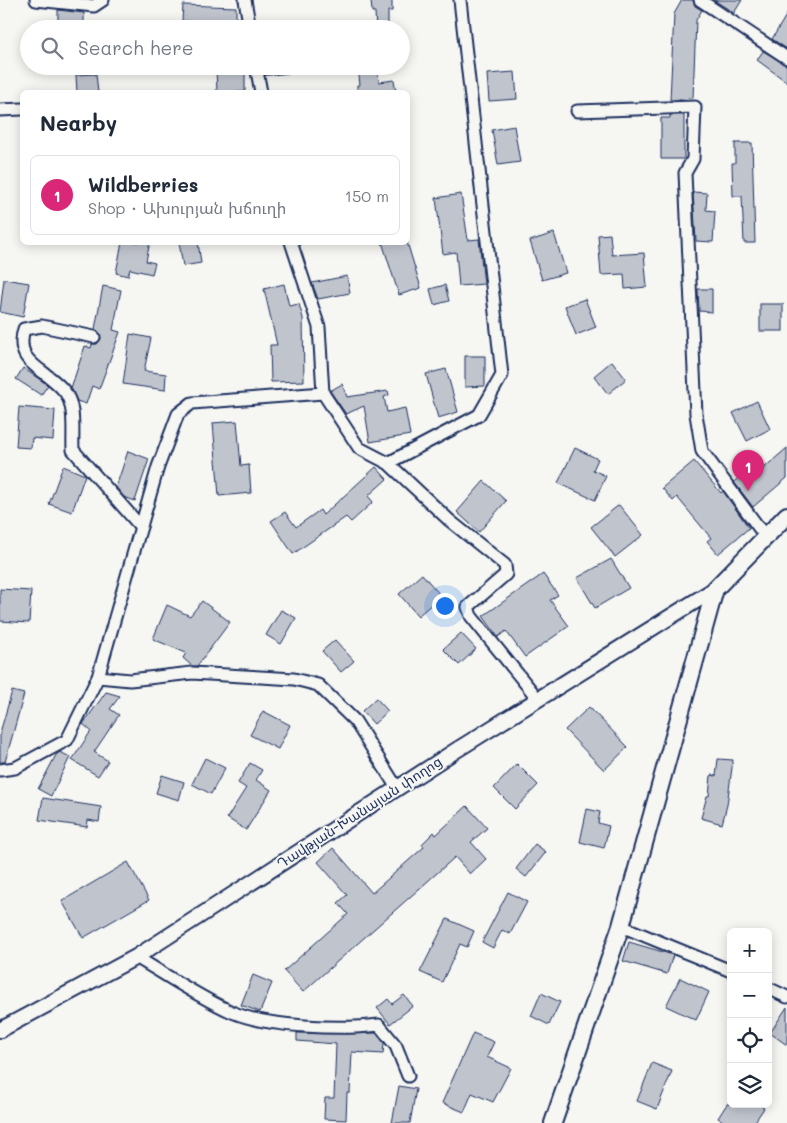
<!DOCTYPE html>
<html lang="en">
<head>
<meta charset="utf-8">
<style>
  body { margin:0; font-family:Mali,"Noto Sans Armenian",sans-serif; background:#f2f2f3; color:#1f2937 }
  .controls { position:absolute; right:15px; bottom:15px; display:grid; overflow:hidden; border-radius:8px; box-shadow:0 2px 12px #0003 }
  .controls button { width:45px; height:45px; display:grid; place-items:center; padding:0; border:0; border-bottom:1px solid #e0e1e3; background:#fff; color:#1f2937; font:25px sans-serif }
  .you { position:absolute; left:444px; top:605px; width:18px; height:18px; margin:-12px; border:4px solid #fff; border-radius:50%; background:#1a73e8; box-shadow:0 0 0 8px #1a73e833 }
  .badge { display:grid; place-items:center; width:32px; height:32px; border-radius:50%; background:#db2777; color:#fff; font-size:16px; font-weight:700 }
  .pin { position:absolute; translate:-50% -41px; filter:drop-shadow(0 1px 2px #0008) }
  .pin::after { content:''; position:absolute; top:26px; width:18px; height:15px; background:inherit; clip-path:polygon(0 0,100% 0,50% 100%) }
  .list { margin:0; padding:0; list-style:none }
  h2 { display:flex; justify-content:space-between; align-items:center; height:65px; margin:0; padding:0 20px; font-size:21px }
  h2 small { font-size:16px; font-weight:400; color:#747a83 }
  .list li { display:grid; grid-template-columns:32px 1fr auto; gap:15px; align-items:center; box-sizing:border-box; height:80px; margin:0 10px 10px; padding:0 10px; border:1px solid #e0e1e3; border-radius:8px }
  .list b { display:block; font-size:19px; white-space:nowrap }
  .list p { margin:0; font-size:16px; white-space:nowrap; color:#747a83 }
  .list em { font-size:16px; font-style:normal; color:#747a83 }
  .icon { flex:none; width:28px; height:28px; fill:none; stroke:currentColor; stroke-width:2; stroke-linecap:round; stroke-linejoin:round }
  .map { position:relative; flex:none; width:787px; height:1123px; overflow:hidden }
  .search { position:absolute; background:#fff; box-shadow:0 2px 12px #0003; left:20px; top:20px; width:390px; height:55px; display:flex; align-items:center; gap:12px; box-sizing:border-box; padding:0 18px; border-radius:28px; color:#747a83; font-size:19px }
  .panel { position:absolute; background:#fff; box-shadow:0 2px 12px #0003; left:20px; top:90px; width:390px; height:155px; border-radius:8px }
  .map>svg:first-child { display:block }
</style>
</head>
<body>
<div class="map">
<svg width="787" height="1123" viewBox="0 0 787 1123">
  <rect width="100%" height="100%" fill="#f6f6f2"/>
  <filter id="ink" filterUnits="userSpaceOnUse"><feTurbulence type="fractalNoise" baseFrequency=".02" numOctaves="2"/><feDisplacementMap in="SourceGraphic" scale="10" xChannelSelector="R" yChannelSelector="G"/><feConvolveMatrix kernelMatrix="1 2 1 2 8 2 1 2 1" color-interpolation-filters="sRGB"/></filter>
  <g filter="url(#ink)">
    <g fill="#c0c4cd" stroke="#1b2f5e">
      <path d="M371,0H392V11H388V29H376L375,12H372Z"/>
      <path d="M682,0H693L695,6L702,10L696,20L693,98L670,100L674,14Z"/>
      <path d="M714,0H742L734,13Z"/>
      <path d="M183,5L236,7V23L182,21Z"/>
      <path d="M58,10L84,13V29H58Z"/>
      <path d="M787,14V49L772,39Z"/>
      <path d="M763,51L787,65V82L757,60Z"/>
      <path d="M358,66H377L379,82L394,80L396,92H357V85H360Z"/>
      <path d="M245,67V92H217L216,68Z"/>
      <path d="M515,72L517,99L489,101L487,74Z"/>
      <path d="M96,74L98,92H77L76,75Z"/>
      <path d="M670,115H684V159H661V118H670Z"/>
      <path d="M514,126L520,162L498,165L492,130Z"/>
      <path d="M735,143H752L755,243H744L742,196H733L732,163H735Z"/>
      <path d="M693,192L707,193L706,210L715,211L713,242L696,241Z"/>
      <path d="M461,194L468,240L479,239L484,284L459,286L456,252L443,254L436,198Z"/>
      <path d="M554,233L566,273L542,280L530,241Z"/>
      <path d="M610,234L612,255L644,253L647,287L625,289L624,274L601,275L598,235Z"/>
      <path d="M122,242H150L146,261L155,263L152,274L130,269L128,276L116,273Z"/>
      <path d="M179,242H198L201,263L183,266Z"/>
      <path d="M382,242H407L421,288L399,295Z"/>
      <path d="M347,276L350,293L318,299L312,283Z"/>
      <path d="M4,279L29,283L23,317L0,312Z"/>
      <path d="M284,284L289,306L299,304L303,318L304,381L271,382L270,345H277L264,289Z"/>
      <path d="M445,285L449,301L434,305L430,289Z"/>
      <path d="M103,286L121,290L113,330L120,332L99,389L92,386L86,404L77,401L71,388L85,346L91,348L92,344H97L101,339L99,332L95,329Z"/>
      <path d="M698,289H712V312L699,311Z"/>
      <path d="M585,299L596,327L576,335L565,306Z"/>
      <rect x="760" y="304" width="23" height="27"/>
      <path d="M130,334L151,338L144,371L166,374L165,390L123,384Z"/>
      <path d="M465,356H485V386L465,387Z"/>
      <path d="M612,361L626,379L608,394L594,376Z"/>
      <path d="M23,368L48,385L41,395L16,379Z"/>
      <path d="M446,369L458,412L438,418L426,374Z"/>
      <path d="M342,384L347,397L388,391L389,395L384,397L387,412L405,408L410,435L370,442L364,406L346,414L330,391Z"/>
      <path d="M757,401L770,429L747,441L733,413Z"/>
      <path d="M19,407L55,410L53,440L32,438L31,448L16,447Z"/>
      <path d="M237,421L241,466L249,465L251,493L219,496L213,423Z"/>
      <path d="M575,448L598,459L593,470L606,476L595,500L558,483Z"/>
      <path d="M787,448V478L753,507L734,482L743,474L749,481Z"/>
      <path d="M128,451L149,459L135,501L124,497L116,487Z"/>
      <path d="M694,461L721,493L723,491L749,528L718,554L707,541L711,538L677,497L673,501L662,488Z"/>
      <path d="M63,466L85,475L72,512L49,504Z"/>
      <path d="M376,467L387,479L368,496L373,502L351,522L346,517L293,554L271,521L285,512L296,527L320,510L323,515Z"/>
      <path d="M484,481L506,501L479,532L457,512Z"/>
      <path d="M619,505L643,535L615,557L591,527Z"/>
      <path d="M611,559L629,588L595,608L577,578Z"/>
      <path d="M422,574L441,596L418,616L399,594Z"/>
      <path d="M543,574L558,595L550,600L569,626L525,657L506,631L498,637L483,616Z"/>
      <path d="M0,589L31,591L29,623L0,621Z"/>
      <path d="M202,601L230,622L197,666H192L183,658L186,653L153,639L167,605L190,616Z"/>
      <path d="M281,610L296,618L281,644L266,635Z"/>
      <path d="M461,633L476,649L459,665L443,649Z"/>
      <path d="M335,640L354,661L341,672L322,651Z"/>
      <path d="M12,691L24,694L5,762H0V733Z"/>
      <path d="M106,692L120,696L110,709L119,715L94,752L108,761L98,776L72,760L91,731L83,724Z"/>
      <path d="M376,698L388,711L374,724L362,711Z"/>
      <path d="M589,707L628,747L604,770L565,730Z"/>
      <path d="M263,711L290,725L278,749L250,735Z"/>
      <path d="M60,752L70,757L51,796L38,789L56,755Z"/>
      <path d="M205,758L225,768L211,794L192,784Z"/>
      <path d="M718,759L733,760L727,805L722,824L701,818L707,796H709L711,775L716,776Z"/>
      <path d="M250,763L262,770L256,780L271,790L246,830L227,818L246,788L238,783Z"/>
      <path d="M517,764L538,785L515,809L494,788Z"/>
      <path d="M162,775L184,782L179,800L156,793Z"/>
      <path d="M43,798L101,807L99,822L88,820L87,827L39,820Z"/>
      <path d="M467,806L487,828L471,842L486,859L470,874L455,857L303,992L284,971L348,914L338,903L347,895L318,862L333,848L372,893L424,847L422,844L434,832L436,835Z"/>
      <path d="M587,809L600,812L598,823L609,826L604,848L580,842Z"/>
      <path d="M535,844L546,852L526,877L516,869Z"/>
      <path d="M128,862L149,900L83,938L62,901Z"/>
      <path d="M508,892L527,902L510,934L502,930L493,948L482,942Z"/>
      <path d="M447,919L474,931L467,947L460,944L442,982L420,972Z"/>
      <path d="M629,942L673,955L667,974L623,961Z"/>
      <path d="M253,975L272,983L260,1012L241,1005Z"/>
      <path d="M680,978L709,992L696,1020L666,1006Z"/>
      <path d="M541,993L560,1002L549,1025L531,1016Z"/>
      <path d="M404,995L413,1006L390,1024L377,1008L388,999L392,1004Z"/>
      <path d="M787,1007V1045L770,1033Z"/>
      <path d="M297,1033H376L384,1043L383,1054L352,1052L350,1093H347L346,1120L324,1119L325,1098H334L336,1044L297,1041Z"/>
      <path d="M473,1033L494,1042L487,1057L511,1068L493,1102L472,1093L464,1112L442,1103Z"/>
      <path d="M652,1063L672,1071L657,1109L637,1101Z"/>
      <path d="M399,1086L416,1089L410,1123H392Z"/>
      <path d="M727,1104H758L764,1108L754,1123H726L718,1118Z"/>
    </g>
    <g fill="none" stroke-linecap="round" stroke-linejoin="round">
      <g stroke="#1b2f5e" stroke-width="15">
        <g id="minor">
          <path d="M36,0L94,6L103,0"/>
          <path d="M245,0L250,29"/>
          <path d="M700,0L787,58"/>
          <path d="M256,66L261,92"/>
          <path d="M257,69L290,66"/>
          <path d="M0,110L22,109"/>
          <path d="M577,111L695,107L693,159L685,173L696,414L702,451L765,536"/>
          <path d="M291,242L319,327L323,393L359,448L388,463L449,520L505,565L506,574L468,607L471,616L538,699"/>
          <path d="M94,337L42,326L24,329C13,365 47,368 65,392C76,407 72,432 73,450L141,527"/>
          <path d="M388,463L479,415L502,375L460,0"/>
          <path d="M98,677L130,680L192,673L294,679L318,685L355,721L397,788"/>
          <path d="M0,770L15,768L67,740L98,677L158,467L178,414L192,403L323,393"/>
          <path d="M621,926L731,971"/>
          <path d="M136,957C166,975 200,998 232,1012C267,1027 341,1030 379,1025L396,1046L408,1076"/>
          <path d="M768,988L787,997"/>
        </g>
      </g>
      <g stroke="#1b2f5e" stroke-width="18">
        <path id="tertiary" d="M0,1030L136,957L455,751L715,589"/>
      </g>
      <g stroke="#1b2f5e" stroke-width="20">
        <path id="secondary" d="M553,1123L621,926L715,589L787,515"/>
      </g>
      <use href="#minor" stroke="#f6f6f2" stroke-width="11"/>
      <use href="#tertiary" stroke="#f6f6f2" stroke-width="14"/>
      <use href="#secondary" stroke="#f6f6f2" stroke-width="16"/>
    </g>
  </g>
  <g text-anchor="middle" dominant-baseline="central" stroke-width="4" stroke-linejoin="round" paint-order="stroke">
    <g font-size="14" fill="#1b2f5e" stroke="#f6f6f2">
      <text transform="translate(359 812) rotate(-33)">Դավթյան-Խանայան փողոց</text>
    </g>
  </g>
</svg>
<div class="controls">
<button>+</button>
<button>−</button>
<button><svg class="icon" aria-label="locate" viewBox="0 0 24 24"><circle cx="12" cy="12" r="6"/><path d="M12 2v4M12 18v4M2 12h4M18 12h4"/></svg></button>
<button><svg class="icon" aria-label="layers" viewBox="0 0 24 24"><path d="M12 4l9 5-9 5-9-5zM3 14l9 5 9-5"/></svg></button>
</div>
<div class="you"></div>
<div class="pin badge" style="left:748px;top:491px">1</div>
<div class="search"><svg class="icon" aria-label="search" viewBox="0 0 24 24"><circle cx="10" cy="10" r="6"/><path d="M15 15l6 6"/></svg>Search here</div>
<section class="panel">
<h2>Nearby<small></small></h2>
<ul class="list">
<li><span class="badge">1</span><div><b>Wildberries</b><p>Shop · Ախուրյան խճուղի</p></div><em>150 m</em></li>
</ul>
</section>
</div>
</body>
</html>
